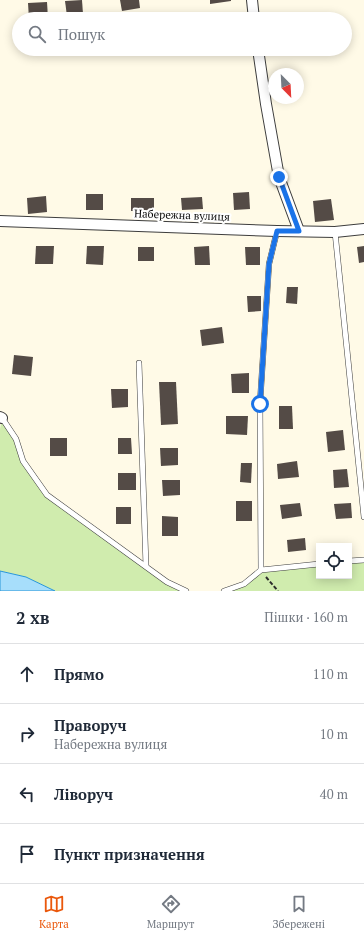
<!DOCTYPE html>
<html lang="uk">
<head>
<meta charset="utf-8">
<style>
  body { margin:0; font-family:"PT Serif",serif; background:#f6f6f7; color:#1f2937 }
  .controls { position:absolute; right:12px; bottom:12px; display:grid; overflow:hidden; border-radius:0px; box-shadow:0 2px 10px #0003 }
  .controls button { width:36px; height:36px; display:grid; place-items:center; padding:0; border:0; border-bottom:1px solid #e0e1e3; background:#fff; color:#1f2937; font:20px sans-serif }
  .compass { position:absolute; left:268px; top:68px; width:36px; height:36px; border-radius:50%; background:#fff; box-shadow:0 2px 10px #0003; rotate:156deg }
  .stop { position:absolute; width:12px; height:12px; margin:-9px; border:3px solid #1a73e8; border-radius:50%; background:#fff }
  .stop.end { background:#1a73e8; border-color:#fff; box-shadow:0 1px 4px #0008 }
  .list { margin:0; padding:0; list-style:none }
  h2 { display:flex; justify-content:space-between; align-items:center; height:52px; margin:0; padding:0 16px; font-size:17px }
  h2 small { font-size:13px; font-weight:400; color:#747a83 }
  .list li { display:grid; grid-template-columns:26px 1fr auto; gap:12px; align-items:center; box-sizing:border-box; height:60px; padding:0 16px; border-top:1px solid #e0e1e3 }
  .list b { display:block; font-size:15px; white-space:nowrap }
  .list p { margin:0; font-size:13px; white-space:nowrap; color:#747a83 }
  .list em { font-size:13px; font-style:normal; color:#747a83 }
  .icon { flex:none; width:22px; height:22px; fill:none; stroke:currentColor; stroke-width:2; stroke-linecap:round; stroke-linejoin:round }
  .map { position:relative; flex:none; width:364px; height:591px; overflow:hidden }
  .search { position:absolute; background:#fff; box-shadow:0 2px 10px #0003; left:12px; right:12px; top:12px; height:44px; display:flex; align-items:center; gap:10px; box-sizing:border-box; padding:0 14px; border-radius:22px; color:#747a83; font-size:15px }
  .sheet { height:292px; background:#fff }
  nav { display:flex; justify-content:space-around; align-items:center; box-sizing:border-box; height:56px; border-top:1px solid #e0e1e3; background:#fff; font-size:11px; color:#747a83 }
  nav a { display:grid; justify-items:center; gap:2px }
  nav .on { color:#ea580c }
  .map>svg:first-child { display:block }
</style>
</head>
<body>
<div class="map">
<svg width="364" height="591" viewBox="0 0 364 591">
  <rect width="100%" height="100%" fill="#fffae7"/>
  <g fill="#d0ecae">
    <path d="M2,418L16,439L23,461L47,495L146,566L186,591H55L26,577L0,571V429Z"/>
    <path d="M364,560V591H224L244,584L261,570L319,564V576H349V561Z"/>
  </g>
  <path fill="#a7defb" stroke="#2896d8" d="M0,571L26,577L55,591H0Z"/>
  <g fill="#544b46">
    <path d="M82,0L83,14L67,16L65,1Z"/>
    <path d="M120,0H139L140,8L122,11Z"/>
    <path d="M210,0H231V1L210,4Z"/>
    <path d="M47,2L48,19H29L28,3Z"/>
    <path d="M249,192L250,209L234,210L233,193Z"/>
    <rect x="86" y="194" width="17" height="16"/>
    <path d="M46,196L47,212L28,214L27,198Z"/>
    <path d="M202,197L203,209L182,210L181,198Z"/>
    <path d="M131,198H154V210L131,211Z"/>
    <path d="M331,199L334,220L315,222L313,201Z"/>
    <path d="M36,246H54L53,264H35Z"/>
    <path d="M87,246H104L103,265L86,264Z"/>
    <path d="M209,246L210,265H195L194,247Z"/>
    <path d="M364,246V262L359,263L357,247Z"/>
    <rect x="138" y="247" width="16" height="14"/>
    <path d="M245,247H260V265H246Z"/>
    <path d="M287,287H298L297,304L286,303Z"/>
    <path d="M247,296H261V311L248,312Z"/>
    <path d="M222,327L224,343L202,346L200,330Z"/>
    <path d="M14,355L33,357L31,376L12,374Z"/>
    <path d="M249,373V393H232L231,374Z"/>
    <path d="M159,382H176L178,424L161,425Z"/>
    <path d="M111,389H128V407L112,408Z"/>
    <path d="M279,406H292L293,429H279Z"/>
    <path d="M226,416H248L247,435L226,434Z"/>
    <path d="M343,430L345,450L328,452L326,432Z"/>
    <rect x="50" y="438" width="17" height="18"/>
    <path d="M118,438H131L132,454H118Z"/>
    <path d="M160,448H178V465L161,466Z"/>
    <path d="M297,461L299,477L278,479L277,464Z"/>
    <path d="M241,463H252L251,483L240,482Z"/>
    <path d="M347,469L349,487L334,488L333,470Z"/>
    <rect x="118" y="473" width="18" height="17"/>
    <path d="M162,480H180V495L163,496Z"/>
    <rect x="236" y="501" width="16" height="20"/>
    <path d="M300,503L302,516L282,519L280,505Z"/>
    <path d="M351,503L352,518L336,519L334,504Z"/>
    <rect x="116" y="507" width="15" height="17"/>
    <path d="M162,516L178,517V536H162Z"/>
    <path d="M305,538L306,550L288,552L287,540Z"/>
  </g>
  <g fill="none" stroke-linecap="round" stroke-linejoin="round">
    <g stroke="#3d3d3d" stroke-width="6">
      <g id="service">
        <path d="M335,232L364,517"/>
        <path d="M139,363L146,566"/>
        <path d="M2,418L16,439L23,461L47,495L167,582L186,591"/>
        <path d="M349,561L364,560"/>
        <path d="M261,570L260,403L269,264L277,231"/>
        <path d="M224,591L244,584L261,570L319,564"/>
      </g>
    </g>
    <g stroke="#3d3d3d" stroke-width="12">
      <g id="minor">
        <path d="M252,0L254,19"/>
        <path d="M258,49L266,104L279,177L299,231"/>
        <path d="M0,221L277,231L335,232L364,229"/>
        <path d="M0,417L2,418"/>
      </g>
    </g>
    <path stroke="#2c2c2c" stroke-width="2" stroke-dasharray="4 2" stroke-linecap="butt" d="M266,577L278,591"/>
    <use href="#service" stroke="#fff" stroke-width="5"/>
    <use href="#minor" stroke="#fff" stroke-width="10"/>
  </g>
  <g fill="none" stroke-linecap="round" stroke-linejoin="round">
    <path stroke="#1a73e8" stroke-width="5" d="M260,404L269,264L277,231H299L279,177"/>
  </g>
  <g text-anchor="middle" dominant-baseline="central" stroke-width="4" stroke-linejoin="round" paint-order="stroke">
    <g font-size="11" fill="#0a0a0a" stroke="#fff">
      <text transform="translate(182 215) rotate(2)">Набережна вулиця</text>
    </g>
  </g>
</svg>
<div class="controls">
<button><svg class="icon" aria-label="locate" viewBox="0 0 24 24"><circle cx="12" cy="12" r="6"/><path d="M12 2v4M12 18v4M2 12h4M18 12h4"/></svg></button>
</div>
<svg class="compass" viewBox="-18 -18 36 36"><path d="M0-13l5 13h-10z" fill="#e53935"/><path d="M0 13l5-13h-10z" fill="#747a83"/></svg>
<div class="stop" style="left:260px;top:404px"></div>
<div class="stop end" style="left:279px;top:177px"></div>
<div class="search"><svg class="icon" aria-label="search" viewBox="0 0 24 24"><circle cx="10" cy="10" r="6"/><path d="M15 15l6 6"/></svg>Пошук</div>
</div>
<section class="sheet">
<h2>2 хв<small>Пішки · 160 m</small></h2>
<ul class="list">
<li><svg class="icon" aria-label="ahead" viewBox="0 0 24 24"><path d="M12 20V5M6 11l6-6 6 6"/></svg><div><b>Прямо</b></div><em>110 m</em></li>
<li><svg class="icon" aria-label="right" viewBox="0 0 24 24"><path d="M7 20v-9h11M14 6l5 5-5 5"/></svg><div><b>Праворуч</b><p>Набережна вулиця</p></div><em>10 m</em></li>
<li><svg class="icon" aria-label="left" viewBox="0 0 24 24"><path d="M17 20v-9H6M10 6l-5 5 5 5"/></svg><div><b>Ліворуч</b></div><em>40 m</em></li>
<li><svg class="icon" aria-label="arrive" viewBox="0 0 24 24"><path d="M6 21V4h12l-3 4 3 4H6"/></svg><div><b>Пункт призначення</b></div></li>
</ul>
</section>
<nav>
<a class="on"><svg class="icon" aria-label="map" viewBox="0 0 24 24"><path d="M3 6l6-2 6 2 6-2v14l-6 2-6-2-6 2zM9 4v14M15 6v14"/></svg>Карта</a>
<a><svg class="icon" aria-label="directions" viewBox="0 0 24 24"><path d="M12 3l9 9-9 9-9-9zM9 14v-3h6M13 9l2 2-2 2"/></svg>Маршрут</a>
<a><svg class="icon" aria-label="saved" viewBox="0 0 24 24"><path d="M7 4h10v16l-5-4-5 4z"/></svg>Збережені</a>
</nav>
</body>
</html>
